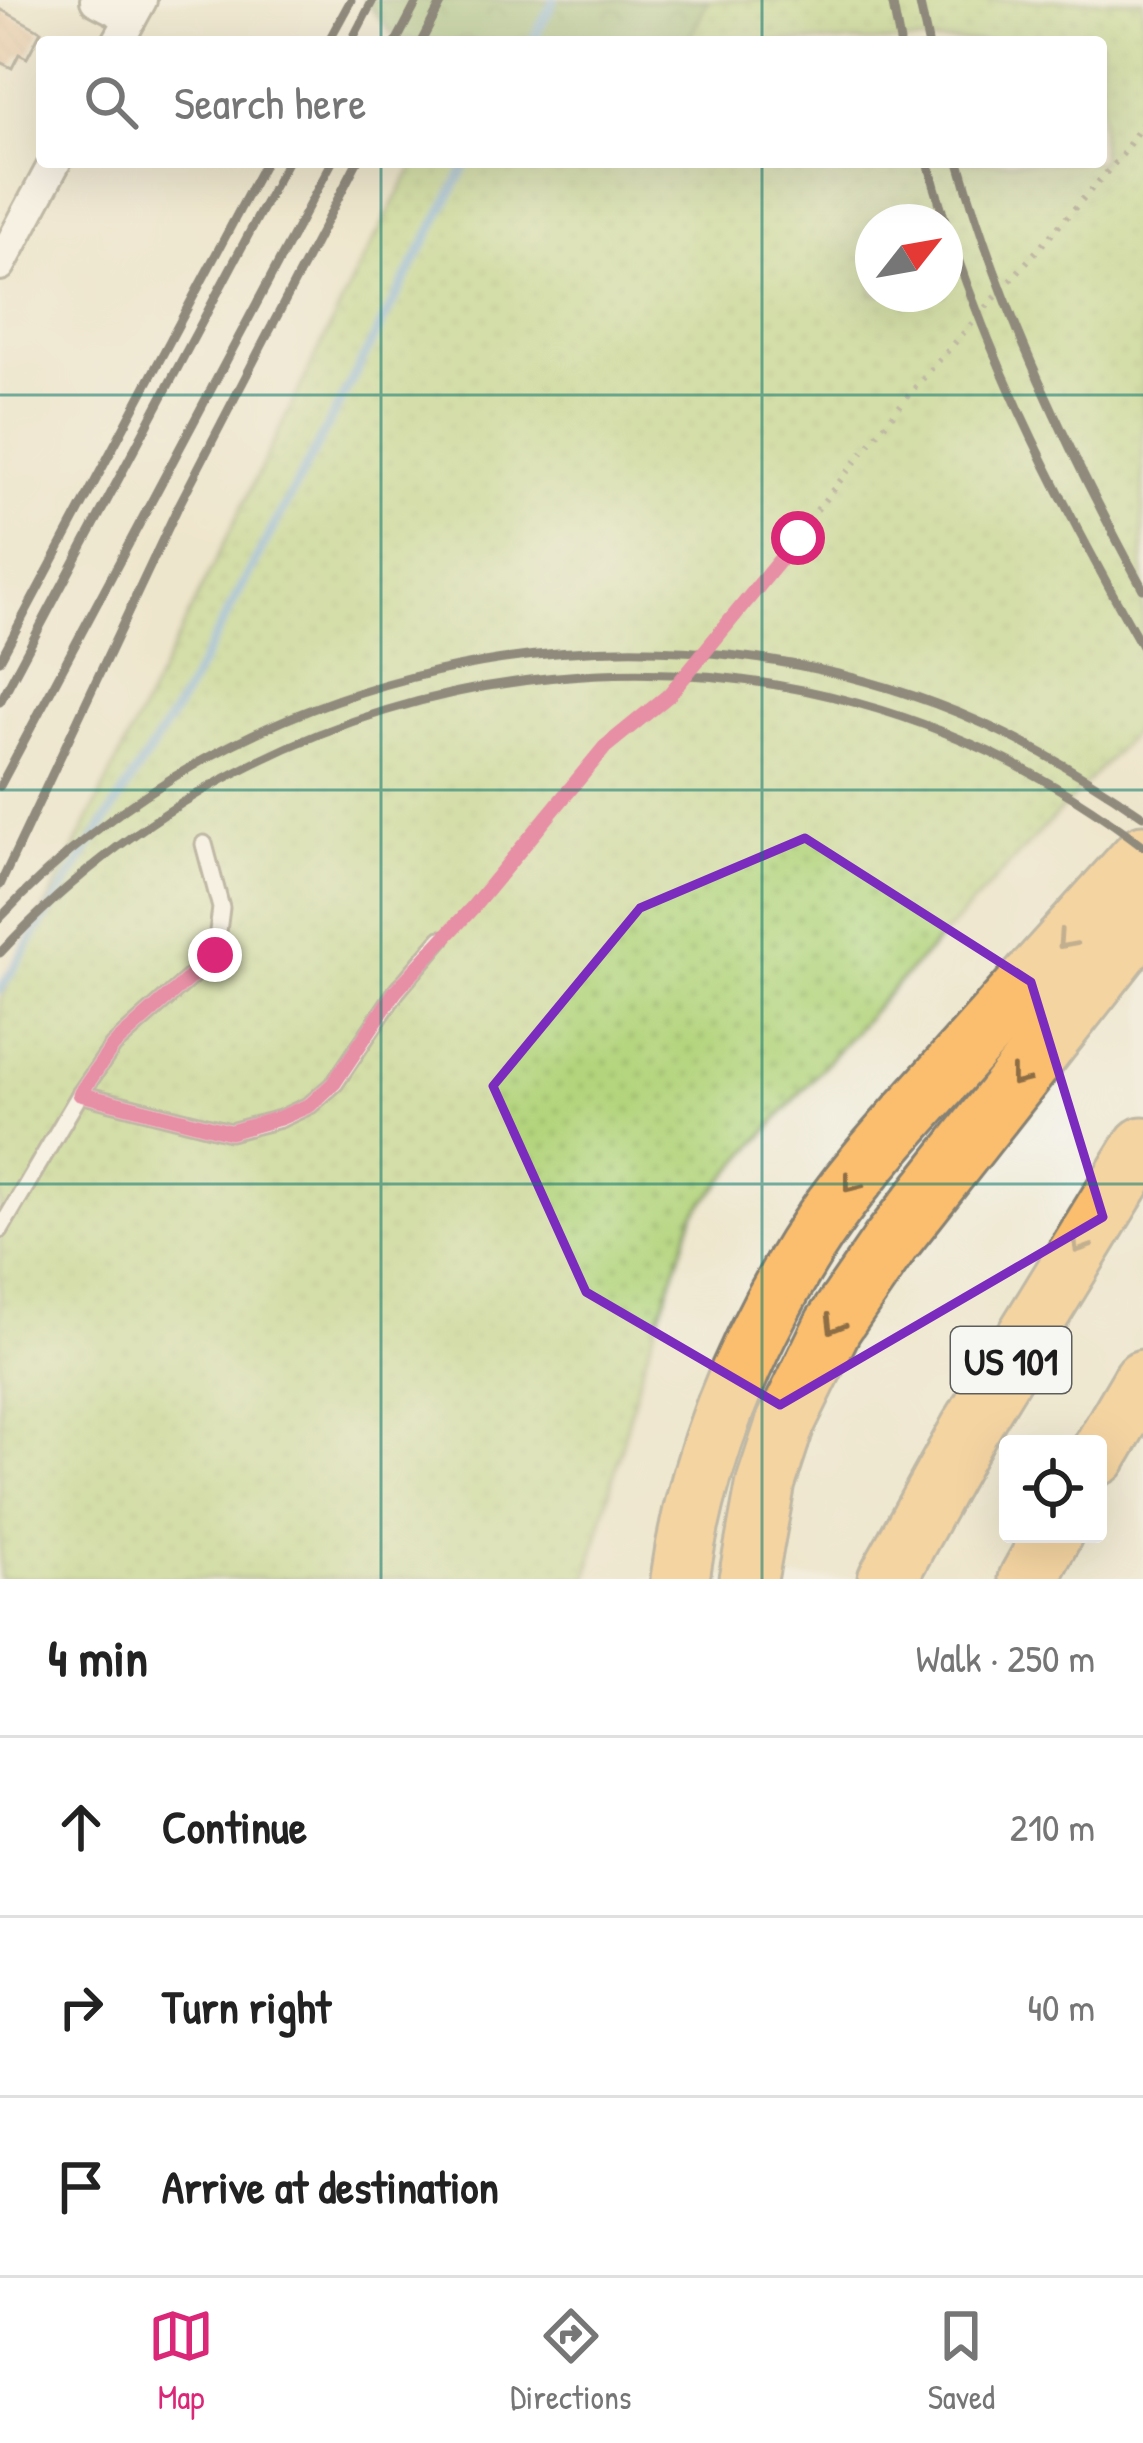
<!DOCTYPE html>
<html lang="en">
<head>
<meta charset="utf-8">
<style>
  body { margin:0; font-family:"Patrick Hand",sans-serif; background:#f2f2f2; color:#222 }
  .controls { position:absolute; right:36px; bottom:36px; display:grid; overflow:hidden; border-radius:12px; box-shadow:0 12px 48px #0002 }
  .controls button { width:108px; height:108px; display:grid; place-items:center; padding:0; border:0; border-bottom:3px solid #e0e0e0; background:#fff; color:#222; font:60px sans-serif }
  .compass { position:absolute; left:855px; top:204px; width:108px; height:108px; border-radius:50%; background:#fff; box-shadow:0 12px 48px #0002; rotate:59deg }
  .stop { position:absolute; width:36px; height:36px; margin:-27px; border:9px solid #db2777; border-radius:50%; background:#fff }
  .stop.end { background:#db2777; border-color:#fff; box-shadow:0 3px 12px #0008 }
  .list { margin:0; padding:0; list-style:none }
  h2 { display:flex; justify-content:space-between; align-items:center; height:156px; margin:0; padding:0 48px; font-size:51px }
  h2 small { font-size:39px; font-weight:400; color:#767676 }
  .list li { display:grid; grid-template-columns:78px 1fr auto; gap:36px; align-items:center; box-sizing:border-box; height:180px; padding:0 48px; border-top:3px solid #e0e0e0 }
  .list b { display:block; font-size:45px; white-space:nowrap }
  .list em { font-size:39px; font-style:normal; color:#767676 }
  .icon { flex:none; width:66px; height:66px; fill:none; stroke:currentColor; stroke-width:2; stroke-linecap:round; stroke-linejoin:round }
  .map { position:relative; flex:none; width:1143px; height:1579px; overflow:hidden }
  .search { position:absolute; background:#fff; box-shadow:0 12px 48px #0002; left:36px; right:36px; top:36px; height:132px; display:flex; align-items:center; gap:30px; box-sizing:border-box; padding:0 42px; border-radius:12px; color:#767676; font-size:45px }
  .sheet { height:696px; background:#fff }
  nav { display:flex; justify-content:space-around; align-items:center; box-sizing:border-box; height:168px; border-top:3px solid #e0e0e0; background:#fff; font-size:33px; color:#767676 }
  nav a { display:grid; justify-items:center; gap:6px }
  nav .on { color:#db2777 }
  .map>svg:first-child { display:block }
</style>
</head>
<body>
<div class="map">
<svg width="1143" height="1579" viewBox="0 0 1143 1579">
  <defs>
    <pattern id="grass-dots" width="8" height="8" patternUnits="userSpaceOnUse" patternTransform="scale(3)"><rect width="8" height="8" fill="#b3d47c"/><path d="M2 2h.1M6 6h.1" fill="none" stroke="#99b56b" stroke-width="1.8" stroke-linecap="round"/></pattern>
    <pattern id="forest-crowns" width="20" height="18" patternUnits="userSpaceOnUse" patternTransform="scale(3)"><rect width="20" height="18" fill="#8eb66c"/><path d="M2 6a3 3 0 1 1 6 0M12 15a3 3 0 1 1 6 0" fill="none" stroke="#739358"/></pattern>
    <pattern id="building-back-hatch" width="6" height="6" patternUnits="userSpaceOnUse" patternTransform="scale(3)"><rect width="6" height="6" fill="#e4b386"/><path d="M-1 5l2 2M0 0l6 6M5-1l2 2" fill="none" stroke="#c39973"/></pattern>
  </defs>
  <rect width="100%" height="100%" fill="#f6f6f2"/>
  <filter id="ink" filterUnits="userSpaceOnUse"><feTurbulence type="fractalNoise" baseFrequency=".00833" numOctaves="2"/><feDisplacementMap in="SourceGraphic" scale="24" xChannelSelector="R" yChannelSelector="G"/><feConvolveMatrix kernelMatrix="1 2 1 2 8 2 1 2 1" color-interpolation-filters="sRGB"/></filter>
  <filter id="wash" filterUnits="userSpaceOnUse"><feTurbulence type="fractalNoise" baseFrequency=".004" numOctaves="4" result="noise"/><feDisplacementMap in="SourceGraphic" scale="48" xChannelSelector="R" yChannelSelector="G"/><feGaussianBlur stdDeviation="2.7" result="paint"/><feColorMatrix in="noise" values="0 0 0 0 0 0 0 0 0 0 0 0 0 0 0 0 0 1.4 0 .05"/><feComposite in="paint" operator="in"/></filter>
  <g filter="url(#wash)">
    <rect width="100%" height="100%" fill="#eee6cc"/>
    <path fill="url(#grass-dots)" stroke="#68784c" stroke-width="3" fill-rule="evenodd" d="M503,0H1143V723L882,1000L694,1214L642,1368L587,1579H0V1000L358,270L416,162H1101V42H481ZM873,222H945V294H873Z"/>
    <path fill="url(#forest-crowns)" stroke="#556944" stroke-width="3" d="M364,0H708L688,42H399Z"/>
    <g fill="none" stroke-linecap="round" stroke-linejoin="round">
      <g stroke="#6ea9de" stroke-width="9">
        <path d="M532,42L554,0"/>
        <path d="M0,990L181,701L468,162"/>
      </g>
    </g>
    <g id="blocks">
      <path fill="url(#building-back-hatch)" d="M0,9L41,31L27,58L19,54L12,68L0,62Z"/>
    </g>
  </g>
  <g filter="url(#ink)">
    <use href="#blocks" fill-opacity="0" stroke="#858174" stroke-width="3"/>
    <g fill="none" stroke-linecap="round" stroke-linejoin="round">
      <g stroke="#858174" stroke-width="21">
        <g id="lane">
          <path d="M80,1094L230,1132L280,1119L310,1105L335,1083L396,992L441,939"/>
          <path d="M0,1230L80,1094L113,1046L215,955L221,908L204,844"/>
        </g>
      </g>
      <g stroke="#858174" stroke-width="36">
        <g id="street">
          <path d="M96,0L131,18"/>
          <path d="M118,42L141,0"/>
          <path d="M0,265L55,162"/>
        </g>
      </g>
      <g stroke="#858174" stroke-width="63">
        <g id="highway">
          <path d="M1098,1456L1143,1379"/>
          <path d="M680,1579C696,1462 743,1348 805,1248C847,1181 902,1123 954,1065C1017,994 1080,924 1143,854"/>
          <path d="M748,1579L766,1482L785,1424L833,1326L890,1243L1143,921"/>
          <path d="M887,1579L970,1428L1143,1146"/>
          <path d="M1028,1579L1053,1534"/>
        </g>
      </g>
      <path stroke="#858174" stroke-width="6" stroke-dasharray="3 9" stroke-linecap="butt" d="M455,925L605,747L669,695L911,392L1122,155L1143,123"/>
      <use href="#lane" stroke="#fff" stroke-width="15"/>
      <use href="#street" stroke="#fff" stroke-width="30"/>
      <use href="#highway" stroke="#fbbe6e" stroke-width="57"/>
      <g stroke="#1c1c1c" stroke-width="9">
        <path d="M892,0L900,42"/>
        <path d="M919,0L928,42"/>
        <path d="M328,42L351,0"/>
        <path d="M351,42L373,0"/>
        <path d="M396,42L418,0"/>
        <path d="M421,42L443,0"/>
        <path d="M928,162C974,335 1055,493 1143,648"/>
        <path d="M959,162C1001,311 1069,453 1143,589"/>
        <path d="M0,660L265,162"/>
        <path d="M0,702L287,162"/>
        <path d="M0,786L332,162"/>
        <path d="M0,885L177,509L357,162"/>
        <path d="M0,918C236,666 615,584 936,704C1011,732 1078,771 1143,816"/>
        <path d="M0,953C298,632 791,575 1143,846"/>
      </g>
    </g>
    <defs><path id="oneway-chevron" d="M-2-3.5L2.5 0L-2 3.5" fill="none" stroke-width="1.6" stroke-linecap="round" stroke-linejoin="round" transform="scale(3)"/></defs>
    <g stroke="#8c6d45">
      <use href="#oneway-chevron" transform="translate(1065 941) rotate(132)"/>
      <use href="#oneway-chevron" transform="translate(1018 1078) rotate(128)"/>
      <use href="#oneway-chevron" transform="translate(851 1184) rotate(128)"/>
      <use href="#oneway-chevron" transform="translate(1080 1245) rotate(122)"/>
      <use href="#oneway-chevron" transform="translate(834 1325) rotate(121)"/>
    </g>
  </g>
  <g fill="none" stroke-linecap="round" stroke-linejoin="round" filter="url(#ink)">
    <path stroke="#db2777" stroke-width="15" d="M215,955L113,1046L80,1094L230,1132L280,1118L310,1105L334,1083L395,992L473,907L605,747L669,695L798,538"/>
  </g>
  <path d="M0 0H1143V1579H0ZM805,838L1031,982L1103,1217L780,1405L586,1292L493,1086L640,908Z" fill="#eee6cc" fill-opacity=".55" fill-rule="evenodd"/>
  <path fill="none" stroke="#7b2cbf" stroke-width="9" stroke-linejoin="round" d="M805,838L1031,982L1103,1217L780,1405L586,1292L493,1086L640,908Z"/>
  <path fill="none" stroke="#0f766e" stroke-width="3" stroke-opacity="0.55" d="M381,0V42M762,0V42M381,162V1579M762,162V1579M0,395H1143M0,790H1143M0,1184H1143"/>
  <g text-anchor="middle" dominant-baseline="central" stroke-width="10" stroke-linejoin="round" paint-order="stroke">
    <rect fill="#f6f6f2" stroke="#5d5d5c" stroke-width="3" x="951" y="1327" width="120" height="66" rx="9"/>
    <g font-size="39" font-weight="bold" fill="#1c1c1c">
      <text x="1011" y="1360">US 101</text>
    </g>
  </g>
</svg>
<div class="controls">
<button><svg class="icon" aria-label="locate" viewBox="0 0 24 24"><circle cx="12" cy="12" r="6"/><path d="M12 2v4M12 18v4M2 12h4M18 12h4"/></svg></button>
</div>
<svg class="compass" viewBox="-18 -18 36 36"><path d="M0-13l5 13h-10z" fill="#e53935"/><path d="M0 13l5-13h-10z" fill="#767676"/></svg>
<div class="stop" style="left:798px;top:538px"></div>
<div class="stop end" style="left:215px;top:955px"></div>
<div class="search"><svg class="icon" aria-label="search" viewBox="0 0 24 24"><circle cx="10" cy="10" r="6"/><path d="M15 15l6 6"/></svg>Search here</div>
</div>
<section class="sheet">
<h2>4 min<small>Walk · 250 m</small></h2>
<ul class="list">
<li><svg class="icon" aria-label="ahead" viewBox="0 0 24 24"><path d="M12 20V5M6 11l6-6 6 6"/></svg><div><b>Continue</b></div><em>210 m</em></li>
<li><svg class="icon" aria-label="right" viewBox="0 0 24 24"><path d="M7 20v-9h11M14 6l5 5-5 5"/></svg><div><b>Turn right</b></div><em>40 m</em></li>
<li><svg class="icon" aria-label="arrive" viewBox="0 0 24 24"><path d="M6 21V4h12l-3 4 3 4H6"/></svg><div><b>Arrive at destination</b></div></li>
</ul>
</section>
<nav>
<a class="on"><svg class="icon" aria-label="map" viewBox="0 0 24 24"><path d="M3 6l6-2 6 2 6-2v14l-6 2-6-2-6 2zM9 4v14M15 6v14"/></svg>Map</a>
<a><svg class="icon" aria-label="directions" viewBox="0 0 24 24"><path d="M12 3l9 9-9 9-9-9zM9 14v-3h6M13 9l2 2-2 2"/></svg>Directions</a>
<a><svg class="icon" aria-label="saved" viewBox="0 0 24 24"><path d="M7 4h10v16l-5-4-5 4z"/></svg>Saved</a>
</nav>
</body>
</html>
